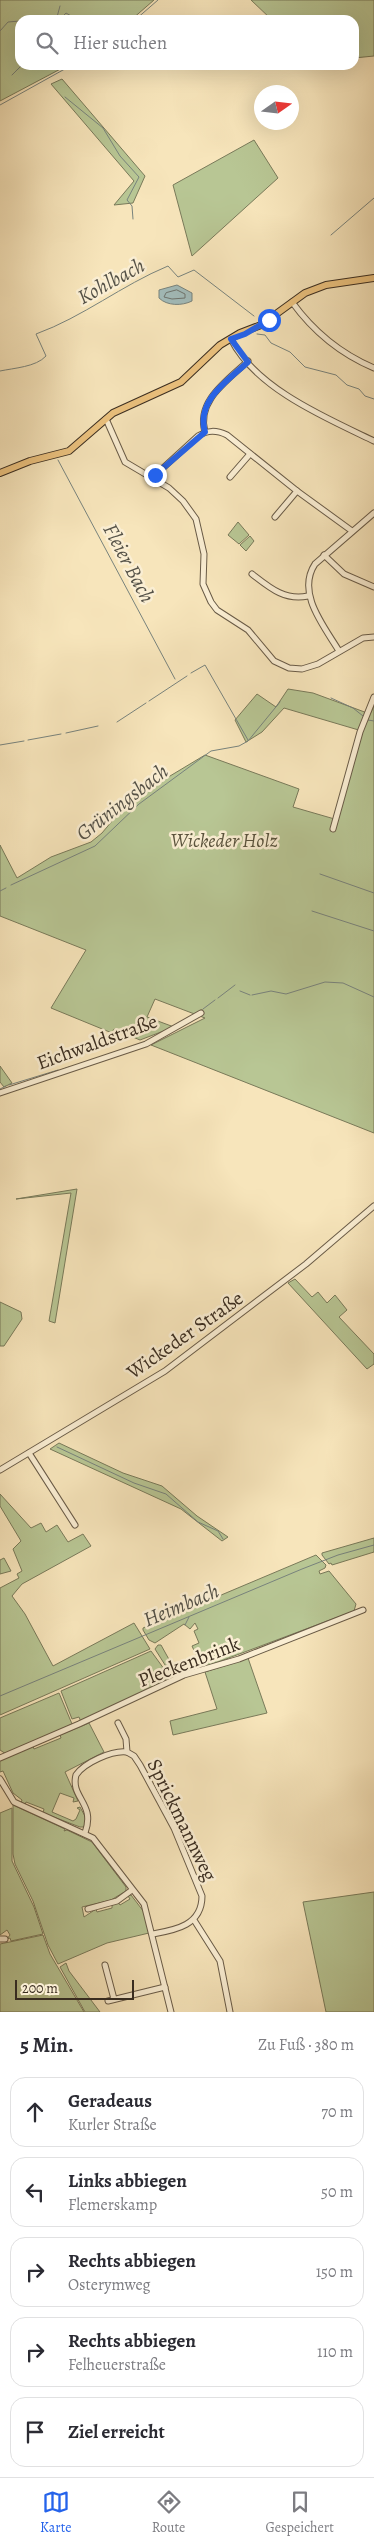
<!DOCTYPE html>
<html lang="de">
<head>
<meta charset="utf-8">
<style>
  body { margin:0; font-family:Alegreya,serif; background:#f7f7f7; color:#2b2b33 }
  .compass { position:absolute; left:254px; top:85px; width:45px; height:45px; border-radius:50%; background:#fff; box-shadow:0 5px 20px #0002; rotate:76deg }
  .scale { position:absolute; left:15px; bottom:12px; width:119px; box-sizing:border-box; padding-left:5px; border:2px solid #3a2d20; border-top:0; font-size:14px; line-height:18px; white-space:nowrap; color:#3a2d20; -webkit-text-stroke:4px #faeed3; paint-order:stroke }
  .stop { position:absolute; width:15px; height:15px; margin:-11px; border:4px solid #2563eb; border-radius:50%; background:#fff }
  .stop.end { background:#2563eb; border-color:#fff; box-shadow:0 1px 5px #0008 }
  .list { margin:0; padding:0; list-style:none }
  h2 { display:flex; justify-content:space-between; align-items:center; height:65px; margin:0; padding:0 20px; font-size:21px }
  h2 small { font-size:16px; font-weight:400; color:#7c7c81 }
  .list li { display:grid; grid-template-columns:32px 1fr auto; gap:15px; align-items:center; box-sizing:border-box; height:70px; margin:0 10px 10px; padding:0 10px; border:1px solid #e1e1e2; border-radius:15px }
  .list b { display:block; font-size:19px; white-space:nowrap }
  .list p { margin:0; font-size:16px; white-space:nowrap; color:#7c7c81 }
  .list em { font-size:16px; font-style:normal; color:#7c7c81 }
  .icon { flex:none; width:28px; height:28px; fill:none; stroke:currentColor; stroke-width:2; stroke-linecap:round; stroke-linejoin:round }
  .map { position:relative; flex:none; width:374px; height:2012px; overflow:hidden }
  .search { position:absolute; background:#fff; box-shadow:0 5px 20px #0002; left:15px; right:15px; top:15px; height:55px; display:flex; align-items:center; gap:12px; box-sizing:border-box; padding:0 18px; border-radius:15px; color:#7c7c81; font-size:19px }
  .sheet { height:465px; background:#fff }
  nav { display:flex; justify-content:space-around; align-items:center; box-sizing:border-box; height:70px; border-top:1px solid #e1e1e2; background:#fff; font-size:14px; color:#7c7c81 }
  nav a { display:grid; justify-items:center; gap:2px }
  nav .on { color:#2563eb }
  .map>svg:first-child { display:block }
</style>
</head>
<body>
<div class="map">
<svg width="374" height="2012" viewBox="0 0 374 2012">
  <rect width="100%" height="100%" fill="#f7e5bb"/>
  <filter id="stains"><feTurbulence type="fractalNoise" baseFrequency=".004" numOctaves="4"/><feColorMatrix values="0 0 0 0 .2 0 0 0 0 .09 0 0 0 0 .02 0 0 0 .5 -.17"/></filter>
  <radialGradient id="worn" r=".72"><stop offset=".6" stop-color="#630" stop-opacity="0"/><stop offset="1" stop-color="#630" stop-opacity=".3"/></radialGradient>
  <g fill="#b8c694" stroke="#797a5a">
    <path d="M0,0H154L131,20H20V65H68L0,101Z"/>
    <path d="M251,0H374V56L354,58V20H272Z"/>
    <path d="M62,79L145,176L133,203L114,205L134,181L51,84Z"/>
    <path d="M254,140L278,178L192,256L173,185Z"/>
    <path d="M238,522L249,535L239,544L228,535Z"/>
    <path d="M250,536L254,541L246,551L240,545Z"/>
    <path d="M288,689L313,693L370,714L374,706V1133L151,1045L205,1018L155,999L147,1017L174,1027L140,1040L114,1029L112,1033L51,1008L86,950L0,916V845L17,878L51,857L91,842L102,833L123,808L140,794L205,755L299,789L293,807L338,820L362,731L284,708L262,732L246,742L235,720L257,694L276,707Z"/>
    <path d="M0,1066L12,1083L4,1087L0,1082Z"/>
    <path d="M77,1189L55,1323L49,1321L71,1193L16,1199Z"/>
    <path d="M295,1279L312,1297L318,1292L327,1303L335,1295L347,1310L339,1317L374,1354V1364L367,1369L288,1283Z"/>
    <path d="M0,1302L21,1312L22,1319L4,1346H0Z"/>
    <path d="M59,1443L123,1473L162,1486L197,1516L228,1537L222,1541L181,1509L50,1449Z"/>
    <path d="M0,1494L31,1528L41,1523L46,1532L57,1525L68,1542L83,1534L91,1546L22,1584L12,1596L25,1614L53,1666L134,1623L150,1649L0,1715V1588L19,1578L17,1574L22,1571L13,1549L21,1541L0,1506Z"/>
    <path d="M374,1538V1552L332,1565L331,1563L329,1564L322,1555V1553Z"/>
    <path d="M316,1555L326,1565L325,1568L319,1571L320,1574L329,1571L356,1604L354,1611L202,1668L192,1646L199,1643L194,1631L198,1629L195,1623L190,1629L184,1624L155,1643L149,1640L143,1630V1628Z"/>
    <path d="M4,1558L11,1571L0,1574V1560Z"/>
    <path d="M158,1645H161L176,1672L188,1667L190,1670L176,1677L172,1676L155,1649Z"/>
    <path d="M151,1651L167,1673L168,1681L81,1722L79,1717L72,1719L61,1691Z"/>
    <path d="M248,1658L267,1713L173,1735L170,1721L217,1709L205,1672Z"/>
    <path d="M59,1693L72,1724L6,1754L0,1750V1718Z"/>
    <path d="M89,1723L104,1752L65,1772L78,1801L73,1802L74,1798L60,1793L52,1812L73,1821L76,1819L80,1810L77,1808L80,1807L86,1818L84,1827H80L43,1813L44,1809L26,1802L25,1805L21,1803L22,1800L13,1793L3,1771L0,1772V1759L33,1746L34,1749L61,1738L60,1735Z"/>
    <path d="M13,1805L65,1829L64,1831L67,1830L92,1842L126,1887V1891L111,1900L82,1907L84,1917L96,1909L97,1912L112,1908V1905L118,1902L120,1905L130,1899L128,1896L131,1895L144,1912L149,1933L107,1943L58,1964L48,1945L33,1901L15,1864L13,1854Z"/>
    <path d="M12,1808V1861L34,1907L43,1934L11,1941L10,1938L7,1939L10,1935L7,1930L0,1935V1813Z"/>
    <path d="M374,1892V2012H326L303,1902Z"/>
    <path d="M43,1935L50,1954L84,2012H0V1944Z"/>
    <path d="M66,1963L69,1971L100,2012H85L60,1967Z"/>
  </g>
  <path fill="#a2bcbb" stroke="#78837d" d="M177,285L192,293V301C182,306 167,306 159,298V290Z"/>
  <g fill="none" stroke-linecap="round" stroke-linejoin="round">
    <path stroke="#6e746e" stroke-width="1" d="M177,290L185,294V298L172,299L164,297L166,293Z"/>
    <g stroke="#78837d" stroke-width="1">
      <path d="M60,6L57,17L61,18L66,13L78,20"/>
      <path d="M51,19L57,17"/>
      <path d="M35,20L43,19"/>
      <path d="M135,20L158,0"/>
      <path d="M0,31L8,22L20,21"/>
      <path d="M12,75L22,65"/>
      <path d="M65,97L103,128L120,156L139,177L127,200L132,206L133,219"/>
      <path d="M0,105L72,65"/>
      <path d="M331,235L374,198"/>
      <path d="M257,334L265,335L271,343L290,352L305,367L336,375L347,385L359,389L365,396L374,399"/>
      <path d="M0,371C14,368 36,367 46,356L36,334C83,317 122,285 168,266L178,277L194,270L254,316"/>
      <path d="M58,460L175,679"/>
      <path d="M191,673L205,665L248,740"/>
      <path d="M331,698L353,708L363,716"/>
      <path d="M149,701L187,676"/>
      <path d="M368,720L374,721"/>
      <path d="M117,722L146,703"/>
      <path d="M66,733L98,726"/>
      <path d="M28,740L61,734"/>
      <path d="M0,745L24,741"/>
      <path d="M320,874L374,893"/>
      <path d="M11,885L95,846L139,804L211,751L239,746L248,741L280,702"/>
      <path d="M0,891L6,888"/>
      <path d="M312,911L374,931"/>
      <path d="M240,991L250,995"/>
      <path d="M252,995L271,991L286,994L325,982L343,983L374,997"/>
      <path d="M218,998L235,985"/>
      <path d="M203,1009L215,1000"/>
      <path d="M63,1069L69,1067"/>
      <path d="M9,1085L58,1070"/>
      <path d="M0,1089L6,1086"/>
      <path d="M57,1447L134,1483L166,1494L198,1522L218,1531L223,1539"/>
      <path d="M185,1625L189,1617"/>
      <path d="M0,1696L302,1569L338,1555L374,1545"/>
    </g>
    <g stroke="#695b47" stroke-width="7">
      <g id="minor">
        <path d="M292,302C313,331 341,354 374,368"/>
        <path d="M231,339C255,388 326,418 374,441"/>
        <path d="M106,419L125,462L169,488L183,501L196,519L204,554L203,584L211,602L217,610L248,630L274,661L289,668L302,669L318,664L363,638L374,637"/>
        <path d="M205,432C196,401 227,381 248,361"/>
        <path d="M230,477L250,454"/>
        <path d="M152,478L198,436C208,430 216,430 227,435L297,491L352,531"/>
        <path d="M275,517L297,491"/>
        <path d="M324,555L344,574L374,587"/>
        <path d="M252,574C270,588 285,601 308,596"/>
        <path d="M339,651C324,626 296,593 315,564L374,513"/>
        <path d="M333,829L360,732L374,697"/>
        <path d="M0,1093L146,1044L201,1013"/>
        <path d="M29,1453L75,1525"/>
        <path d="M0,1470L165,1371L306,1264L374,1206"/>
        <path d="M118,1723L126,1739L127,1752L134,1756L140,1765L174,1828L202,1896C202,1925 176,1930 153,1934"/>
        <path d="M0,1758L79,1724L184,1675L239,1659L363,1610"/>
        <path d="M0,1779L14,1802L93,1838L144,1904L171,2012"/>
        <path d="M85,1833C96,1803 70,1798 76,1775C84,1763 112,1750 127,1752"/>
        <path d="M88,1909L117,1901L132,1890"/>
        <path d="M194,1920L220,1961L230,2012"/>
        <path d="M0,1939H5"/>
        <path d="M105,1965L114,1999"/>
        <path d="M108,2001L165,1987"/>
      </g>
    </g>
    <g stroke="#3a2d20" stroke-width="8">
      <path id="major" d="M0,473L30,461L69,451L113,413L181,382L220,345L240,333L261,325L305,293L326,285L374,278"/>
    </g>
    <use href="#minor" stroke="#faeed3" stroke-width="5"/>
    <use href="#major" stroke="#ecc27e" stroke-width="6"/>
  </g>
  <g fill="none" stroke-linecap="round" stroke-linejoin="round">
    <path stroke="#2563eb" stroke-width="6" d="M155,475L205,432C196,401 227,381 248,362L231,339L245,334L269,320"/>
  </g>
  <g text-anchor="middle" dominant-baseline="central" stroke-width="5" stroke-linejoin="round" paint-order="stroke">
    <g font-size="20" font-style="italic" fill="#5a533d" stroke="#faeed3">
      <text x="224" y="840">Wickeder Holz</text>
    </g>
    <g font-size="20" fill="#3a2d20" stroke="#faeed3">
      <text transform="translate(97 1042) rotate(-20)">Eichwaldstraße</text>
      <text transform="translate(185 1335) rotate(-35)">Wickeder Straße</text>
      <text transform="translate(189 1662) rotate(-21)">Pleckenbrink</text>
      <text transform="translate(182 1820) rotate(64)">Sprickmannweg</text>
    </g>
    <g font-size="21" font-style="italic" fill="#545147" stroke="#faeed3">
      <text transform="translate(111 281) rotate(-29)">Kohlbach</text>
      <text transform="translate(129 563) rotate(62)">Fleier Bach</text>
      <text transform="translate(122 802) rotate(-38)">Grüningsbach</text>
      <text transform="translate(181 1605) rotate(-23)">Heimbach</text>
    </g>
  </g>
  <rect width="100%" height="100%" filter="url(#stains)"/>
  <rect width="100%" height="100%" fill="url(#worn)"/>
</svg>
<svg class="compass" viewBox="-18 -18 36 36"><path d="M0-13l5 13h-10z" fill="#e53935"/><path d="M0 13l5-13h-10z" fill="#7c7c81"/></svg>
<div class="scale">200 m</div>
<div class="stop" style="left:269px;top:320px"></div>
<div class="stop end" style="left:155px;top:475px"></div>
<div class="search"><svg class="icon" aria-label="search" viewBox="0 0 24 24"><circle cx="10" cy="10" r="6"/><path d="M15 15l6 6"/></svg>Hier suchen</div>
</div>
<section class="sheet">
<h2>5 Min.<small>Zu Fuß · 380 m</small></h2>
<ul class="list">
<li><svg class="icon" aria-label="ahead" viewBox="0 0 24 24"><path d="M12 20V5M6 11l6-6 6 6"/></svg><div><b>Geradeaus</b><p>Kurler Straße</p></div><em>70 m</em></li>
<li><svg class="icon" aria-label="left" viewBox="0 0 24 24"><path d="M17 20v-9H6M10 6l-5 5 5 5"/></svg><div><b>Links abbiegen</b><p>Flemerskamp</p></div><em>50 m</em></li>
<li><svg class="icon" aria-label="right" viewBox="0 0 24 24"><path d="M7 20v-9h11M14 6l5 5-5 5"/></svg><div><b>Rechts abbiegen</b><p>Osterymweg</p></div><em>150 m</em></li>
<li><svg class="icon" aria-label="right" viewBox="0 0 24 24"><path d="M7 20v-9h11M14 6l5 5-5 5"/></svg><div><b>Rechts abbiegen</b><p>Felheuerstraße</p></div><em>110 m</em></li>
<li><svg class="icon" aria-label="arrive" viewBox="0 0 24 24"><path d="M6 21V4h12l-3 4 3 4H6"/></svg><div><b>Ziel erreicht</b></div></li>
</ul>
</section>
<nav>
<a class="on"><svg class="icon" aria-label="map" viewBox="0 0 24 24"><path d="M3 6l6-2 6 2 6-2v14l-6 2-6-2-6 2zM9 4v14M15 6v14"/></svg>Karte</a>
<a><svg class="icon" aria-label="directions" viewBox="0 0 24 24"><path d="M12 3l9 9-9 9-9-9zM9 14v-3h6M13 9l2 2-2 2"/></svg>Route</a>
<a><svg class="icon" aria-label="saved" viewBox="0 0 24 24"><path d="M7 4h10v16l-5-4-5 4z"/></svg>Gespeichert</a>
</nav>
</body>
</html>
